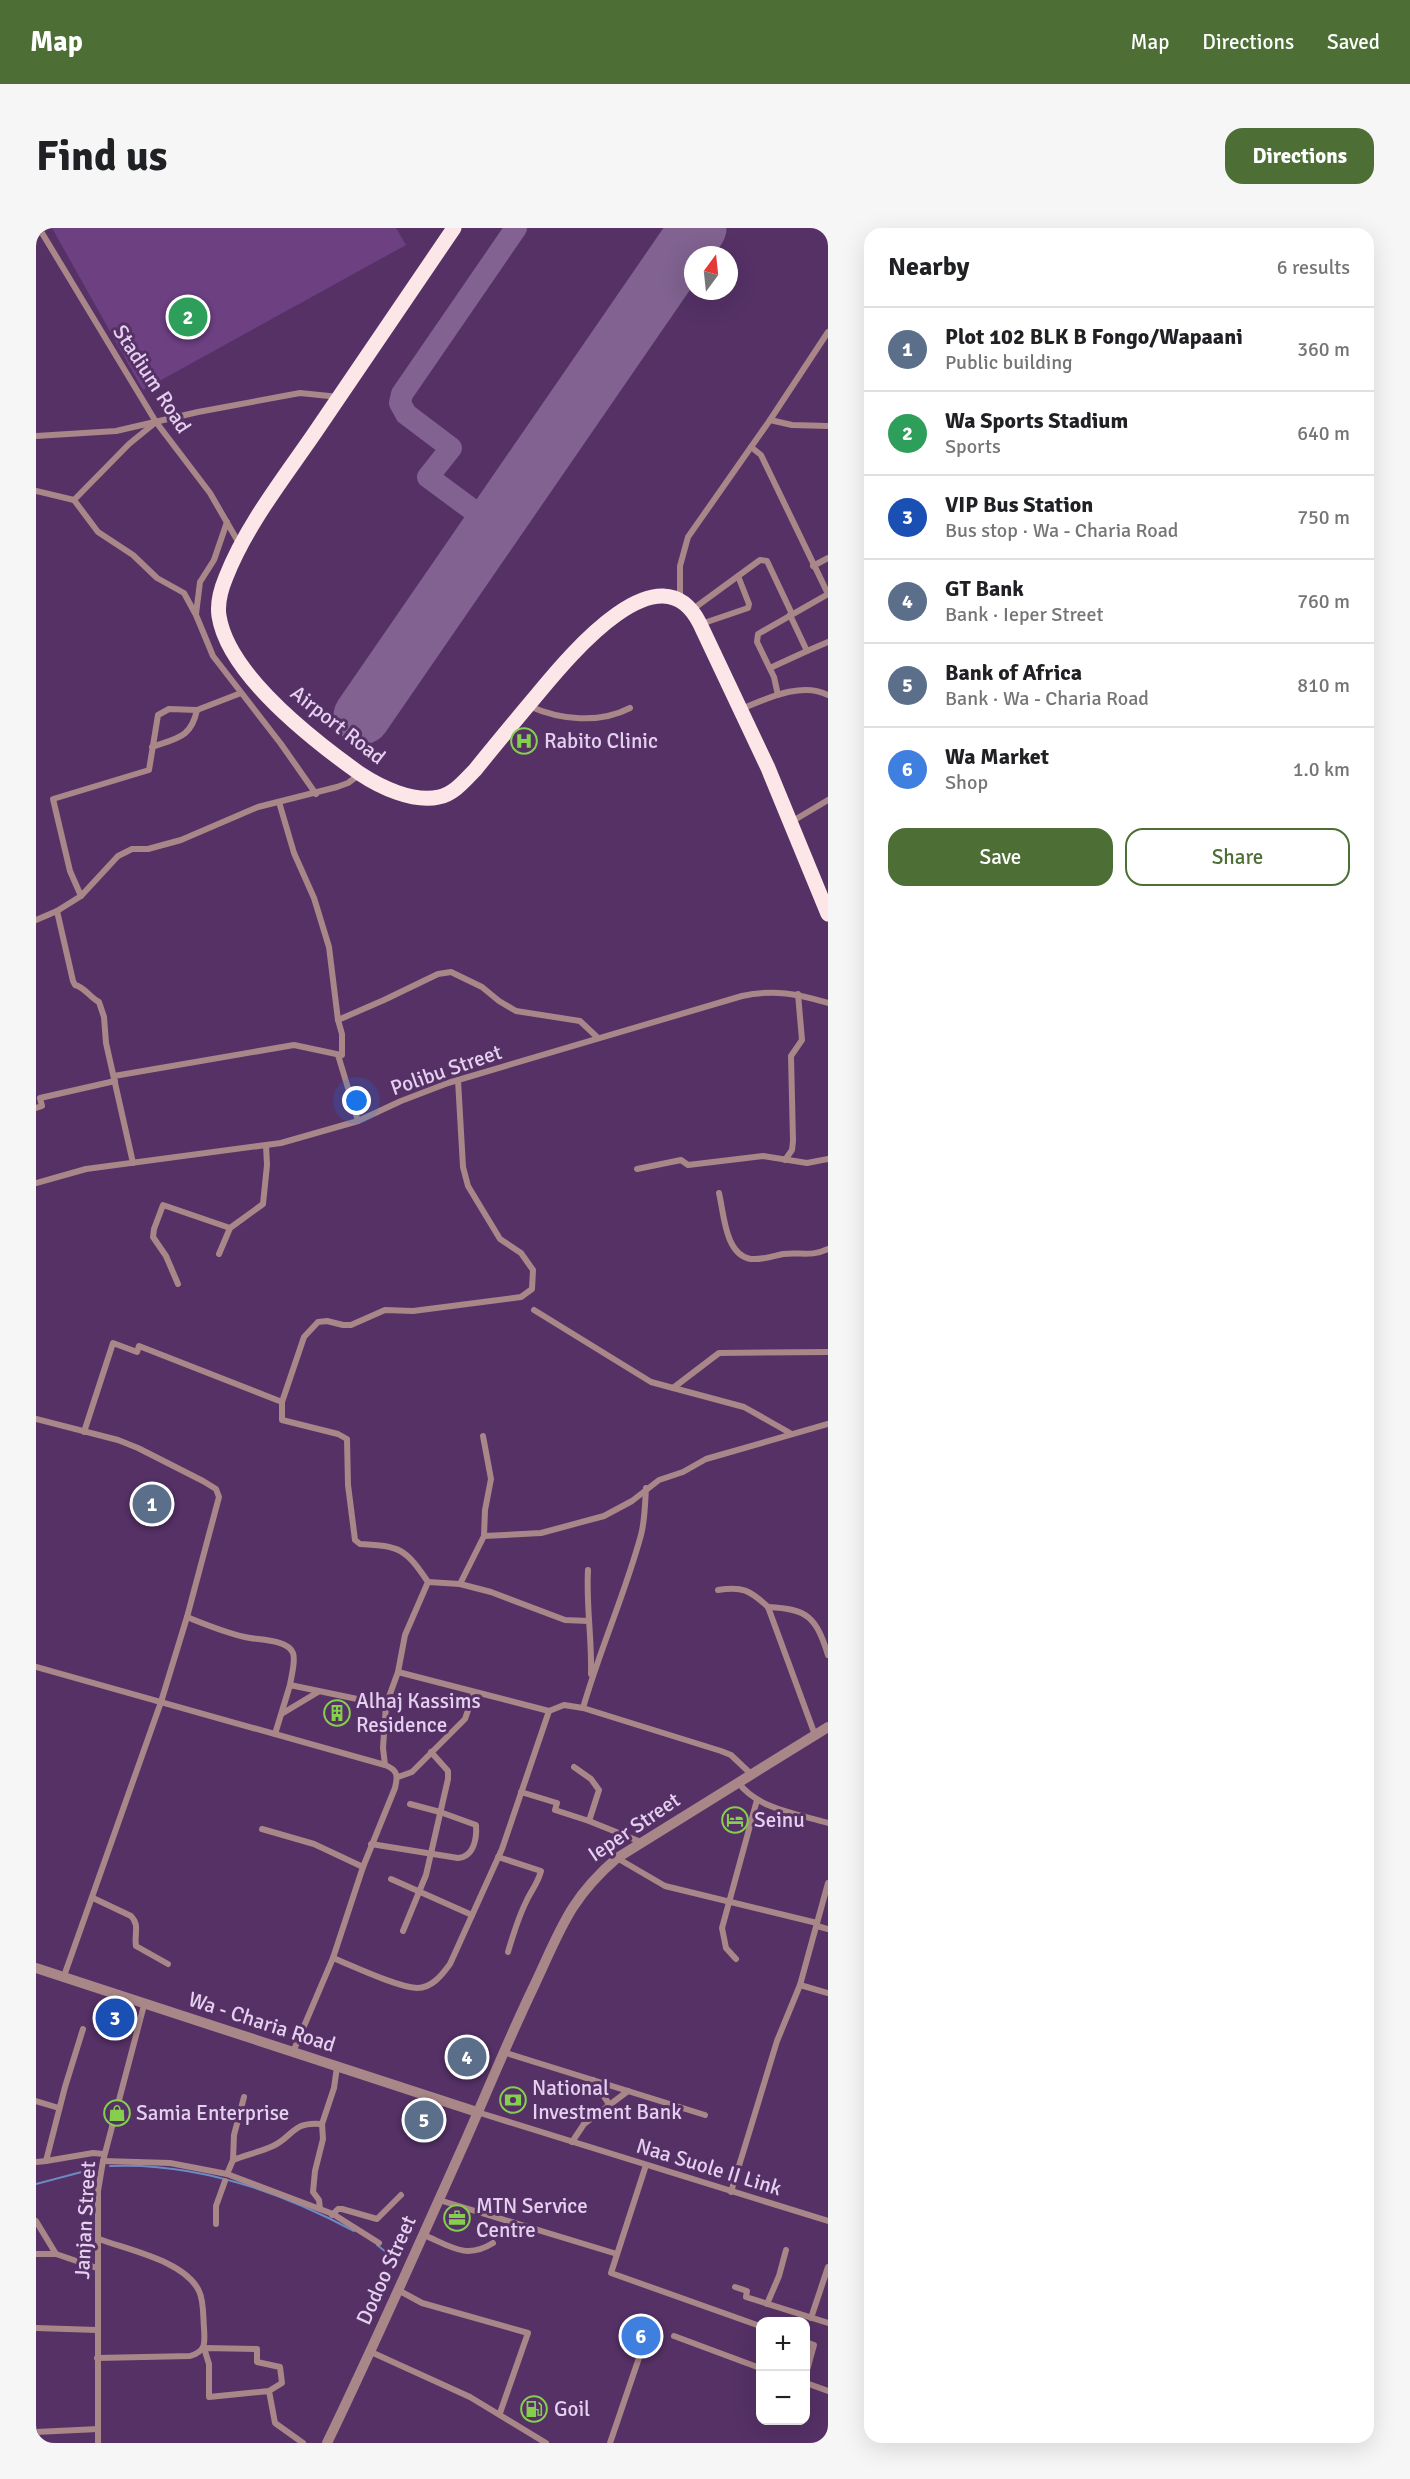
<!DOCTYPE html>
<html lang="en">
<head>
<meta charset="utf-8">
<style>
  body { margin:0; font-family:Signika,sans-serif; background:#f6f6f6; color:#202124 }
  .controls { position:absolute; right:18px; bottom:18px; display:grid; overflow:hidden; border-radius:12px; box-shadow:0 6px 24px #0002 }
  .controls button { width:54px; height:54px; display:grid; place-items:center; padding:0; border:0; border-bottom:2px solid #e0e0e0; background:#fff; color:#202124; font:30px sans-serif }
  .compass { position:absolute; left:648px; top:18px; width:54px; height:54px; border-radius:50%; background:#fff; box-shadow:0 6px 24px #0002; rotate:15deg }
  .you { position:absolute; left:321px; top:873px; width:21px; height:21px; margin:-15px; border:4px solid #fff; border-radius:50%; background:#1a73e8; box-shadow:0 0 0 9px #1a73e833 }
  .badge { display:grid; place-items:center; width:39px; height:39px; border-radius:50%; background:#4d6f36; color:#fff; font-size:20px; font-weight:700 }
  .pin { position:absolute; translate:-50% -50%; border:3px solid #fff; box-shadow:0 2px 6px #0006 }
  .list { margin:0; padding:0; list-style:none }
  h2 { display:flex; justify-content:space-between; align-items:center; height:78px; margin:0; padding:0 24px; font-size:26px }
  h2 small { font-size:20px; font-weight:400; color:#757577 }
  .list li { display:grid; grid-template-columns:39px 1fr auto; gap:18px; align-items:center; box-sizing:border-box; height:84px; padding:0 24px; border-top:2px solid #e0e0e0 }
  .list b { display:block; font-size:22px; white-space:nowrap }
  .list p { margin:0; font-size:20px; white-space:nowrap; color:#757577 }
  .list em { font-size:20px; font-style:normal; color:#757577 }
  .actions { display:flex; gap:12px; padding:18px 24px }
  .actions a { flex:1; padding:14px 0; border:2px solid #4d6f36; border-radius:18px; text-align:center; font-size:21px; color:#4d6f36 }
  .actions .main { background:#4d6f36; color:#fff }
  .map { position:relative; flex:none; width:792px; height:2215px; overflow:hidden; border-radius:18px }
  header { display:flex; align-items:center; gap:36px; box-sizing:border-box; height:84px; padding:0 30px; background:#4d6f36; color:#fff }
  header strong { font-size:28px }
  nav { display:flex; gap:33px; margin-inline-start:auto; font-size:21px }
  .intro { display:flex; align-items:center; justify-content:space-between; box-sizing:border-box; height:144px; padding:0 36px }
  h1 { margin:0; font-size:42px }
  .button { padding:15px 27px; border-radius:18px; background:#4d6f36; color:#fff; font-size:21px; font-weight:700 }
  main { display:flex; gap:36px; padding:0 36px }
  aside { flex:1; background:#fff; border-radius:18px; box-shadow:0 6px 24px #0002 }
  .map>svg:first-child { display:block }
</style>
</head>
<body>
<header>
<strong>Map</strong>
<nav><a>Map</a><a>Directions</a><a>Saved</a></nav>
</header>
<div class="intro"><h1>Find us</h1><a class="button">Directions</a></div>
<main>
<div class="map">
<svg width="792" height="2215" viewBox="0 0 792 2215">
  <rect width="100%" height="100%" fill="#553166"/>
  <path fill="#6d4082" d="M16,0H360L370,17L107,162Z"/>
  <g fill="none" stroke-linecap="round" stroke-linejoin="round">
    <g stroke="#6c8bc1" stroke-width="2">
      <path d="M74,1938C160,1934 243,1963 318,2003"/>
      <path d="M0,1956L57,1941"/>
      <path d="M341,2017L350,2024"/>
    </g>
    <path stroke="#816290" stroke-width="22" d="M457,297L392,249L415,220L370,186L364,175L366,166L480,0"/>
    <path stroke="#816290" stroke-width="57" d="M326,488L662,0"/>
    <g stroke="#a98688" stroke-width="6">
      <path d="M3,0L120,194L174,265L204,317"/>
      <path d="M734,192L756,197L792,198"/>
      <path d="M0,208L80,203L162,184L264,165L303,169"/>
      <path d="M715,219L725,227L792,366"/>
      <path d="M0,263L38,272L62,304L97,327L121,350L148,365L160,387L177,428L245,516L280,566"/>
      <path d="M38,272L93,216L120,194"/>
      <path d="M777,338L792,330"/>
      <path d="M644,371V338L652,309L734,192L792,104"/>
      <path d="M657,381L724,332L731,333L756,386"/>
      <path d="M160,386L164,354L178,332L191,294"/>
      <path d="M665,396L712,380L713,376L702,348"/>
      <path d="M771,423L792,414"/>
      <path d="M734,440L771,423L754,387"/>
      <path d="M742,467L738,449L721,414L722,406L792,366"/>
      <path d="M493,478C524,492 563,496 594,480"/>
      <path d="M705,481C730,471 766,453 792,467"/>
      <path d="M116,519C141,510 155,510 161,482"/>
      <path d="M243,574L258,625L278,670L293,719L302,792L306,806V827H302L322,893"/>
      <path d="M755,594L792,572"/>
      <path d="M45,668L34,643L17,571L113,542L122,487L133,481L161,482L205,465"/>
      <path d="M21,683L37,753L39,757C50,760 53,769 63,774L68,789L70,815L97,935"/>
      <path d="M0,692L21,683L45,668L82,628L96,621H112L145,612L222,579L301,559L312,555L324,546"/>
      <path d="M302,792L348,772L402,746L415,744L446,759L463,773L480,783L544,793L562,810"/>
      <path d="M78,848L258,817L305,827"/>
      <path d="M0,880L6,878L4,870L79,853"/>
      <path d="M749,932L756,922L757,913L755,828L766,812L762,766"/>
      <path d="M601,941L645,932L652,937L727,928L771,935L792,931"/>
      <path d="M0,955L50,941L245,915L322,893L365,873L412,855L706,768C738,761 762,766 792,775"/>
      <path d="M683,965C688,986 689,1027 715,1031C726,1032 737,1028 747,1026C764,1024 776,1029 792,1021"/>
      <path d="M183,1026L194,1000L227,976L231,937L230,917"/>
      <path d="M142,1056L130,1028L117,1009L118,1001L127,977L194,1000"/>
      <path d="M498,1082L615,1154L708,1179L754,1205"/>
      <path d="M637,1160L683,1125L792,1124"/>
      <path d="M246,1174L268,1109L282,1094L291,1093L307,1097H315L349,1082L377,1083L485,1069L496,1061L497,1042L485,1025L464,1011L432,958L427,939L422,852"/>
      <path d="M0,1191L82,1212L102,1220L167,1253L180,1261L183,1269L151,1389L125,1474L28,1748"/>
      <path d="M48,1204L77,1115L101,1124L103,1118L246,1174V1192L302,1206L311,1211L312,1257L319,1312L324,1316C364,1318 369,1320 392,1354L369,1407L362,1444L350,1477L347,1520L349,1537"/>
      <path d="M447,1208L455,1251L449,1282L448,1308"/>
      <path d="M610,1260C609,1275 609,1292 605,1307C589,1366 564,1421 547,1480L685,1523L695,1527L715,1546"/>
      <path d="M552,1342C550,1377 556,1411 555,1446"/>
      <path d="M392,1354L424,1356L448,1308L505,1305L568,1288L596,1273L623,1252L647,1244L670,1231L792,1196"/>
      <path d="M424,1356L455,1364L529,1392L552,1393"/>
      <path d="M682,1362C706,1358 714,1362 732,1379L779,1507"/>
      <path d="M732,1379C772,1381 780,1389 792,1427"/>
      <path d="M151,1389C171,1397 192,1406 214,1410C225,1412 252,1412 257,1425C260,1433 255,1449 254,1457"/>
      <path d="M0,1439L349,1537C362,1542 362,1548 359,1560L327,1639L297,1730L257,1824"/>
      <path d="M362,1444L513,1483L528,1477L547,1480"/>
      <path d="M247,1485L282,1464"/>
      <path d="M239,1506L254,1457L350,1477"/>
      <path d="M538,1539L555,1551L563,1562L553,1593"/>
      <path d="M362,1549L376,1544L429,1491L438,1465"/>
      <path d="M702,1554C721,1581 762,1586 792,1595"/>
      <path d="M485,1564L521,1575L519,1582L553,1593L605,1614"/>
      <path d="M226,1601L278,1616L327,1639"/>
      <path d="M335,1616L422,1630C438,1629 441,1610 440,1597L404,1584L374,1576"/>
      <path d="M462,1629L505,1643C502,1655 495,1663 490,1674C482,1690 477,1707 472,1724"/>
      <path d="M581,1630L629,1658L781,1695"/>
      <path d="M355,1651L436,1687"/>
      <path d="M57,1670L95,1688C104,1697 98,1706 100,1718L132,1736"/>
      <path d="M781,1698L792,1701"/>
      <path d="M367,1703L390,1647L412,1551V1543L395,1524"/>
      <path d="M297,1730C317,1738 361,1759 381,1760C396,1760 406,1747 414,1736L466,1621L513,1483"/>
      <path d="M700,1731L690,1720L686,1700L721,1572"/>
      <path d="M764,1757L792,1765"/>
      <path d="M467,1824L669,1887"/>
      <path d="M557,1852L573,1876"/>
      <path d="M0,1873L23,1880"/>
      <path d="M441,1884L792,1993"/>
      <path d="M536,1914L548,1896L592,1863"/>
      <path d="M197,1932C209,1927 224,1924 237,1918C258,1908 256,1893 286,1896"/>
      <path d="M10,1933L57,1925L68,1926"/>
      <path d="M67,1933L134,1935L191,1946L297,1986L343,2015"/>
      <path d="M0,1934L10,1933L29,1859L47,1801"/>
      <path d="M610,1937L575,2045L724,2098"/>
      <path d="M191,1946L197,1932L198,1907L208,1869"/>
      <path d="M695,1964L741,1813L764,1757L792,1655"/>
      <path d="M403,1972L581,2026"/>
      <path d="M284,1981L283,1972L277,1964L279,1943L287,1911L286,1896L298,1860L301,1839"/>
      <path d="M296,1987L302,1981H306L341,1991L365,1967"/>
      <path d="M0,1993L20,2026"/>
      <path d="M180,1996V1978L189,1953"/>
      <path d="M388,2007C414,2018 430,2032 457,2015"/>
      <path d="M0,2026H20L61,2040"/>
      <path d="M699,2059L711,2063L710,2069L792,2095"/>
      <path d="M362,2062L386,2075L492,2105L464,2185"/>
      <path d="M731,2076L743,2048L750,2022"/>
      <path d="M775,2090L792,2039"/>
      <path d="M0,2100L61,2102"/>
      <path d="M638,2108L724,2140"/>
      <path d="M770,2114L778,2117L770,2146L771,2156"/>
      <path d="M335,2124L434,2169L510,2215"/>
      <path d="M61,2130L154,2128C170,2123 169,2116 168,2100C167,2089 168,2073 163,2063C149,2033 92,2022 63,2011"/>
      <path d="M770,2155L792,2163"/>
      <path d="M233,2163L246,2155L244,2139L221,2134V2121L168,2120L173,2136V2169L233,2163L239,2195L267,2215"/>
      <path d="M0,2204L62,2201"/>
      <path d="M62,2215V1963L67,1933L108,1777"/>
      <path d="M574,2215L606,2121"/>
    </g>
    <g stroke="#a98688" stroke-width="10">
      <path d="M0,1740L441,1884"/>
      <path d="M291,2215C339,2116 383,2016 428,1916C451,1864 473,1810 498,1758C524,1703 533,1671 581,1630L792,1499"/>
    </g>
    <path stroke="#fce6e7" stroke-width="15" d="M418,0C371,69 325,137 278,206C247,251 210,298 190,349C185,361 181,375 183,388C192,446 277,512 323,545C344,559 377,575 403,569C418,566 429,552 439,542C459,517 480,492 500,468C530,432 624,315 664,396L732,540L792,686"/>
  </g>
  <defs>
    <g id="hospital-ring" transform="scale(1.35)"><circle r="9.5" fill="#553166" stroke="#85cf4d" stroke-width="1.5"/><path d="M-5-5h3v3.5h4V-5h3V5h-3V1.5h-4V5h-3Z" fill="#85cf4d"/></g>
    <g id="building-ring" transform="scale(1.35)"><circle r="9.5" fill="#553166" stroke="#85cf4d" stroke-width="1.5"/><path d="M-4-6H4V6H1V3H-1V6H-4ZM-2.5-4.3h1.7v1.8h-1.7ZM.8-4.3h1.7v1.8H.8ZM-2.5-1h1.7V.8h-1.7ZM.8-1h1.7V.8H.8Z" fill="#85cf4d"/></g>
    <g id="hotel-ring" transform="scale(1.35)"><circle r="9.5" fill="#553166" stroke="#85cf4d" stroke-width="1.5"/><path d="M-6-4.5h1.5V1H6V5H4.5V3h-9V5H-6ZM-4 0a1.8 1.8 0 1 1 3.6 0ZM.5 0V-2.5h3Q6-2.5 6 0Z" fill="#85cf4d"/></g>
    <g id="bank-ring" transform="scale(1.35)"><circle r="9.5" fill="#553166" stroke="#85cf4d" stroke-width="1.5"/><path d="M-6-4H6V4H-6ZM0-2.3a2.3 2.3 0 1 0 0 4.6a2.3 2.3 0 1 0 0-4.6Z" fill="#85cf4d"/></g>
    <g id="shop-ring" transform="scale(1.35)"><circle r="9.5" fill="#553166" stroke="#85cf4d" stroke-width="1.5"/><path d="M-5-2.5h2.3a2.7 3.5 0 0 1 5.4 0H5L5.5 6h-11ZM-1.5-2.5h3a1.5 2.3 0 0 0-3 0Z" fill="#85cf4d"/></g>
    <g id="office-ring" transform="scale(1.35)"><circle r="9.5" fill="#553166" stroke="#85cf4d" stroke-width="1.5"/><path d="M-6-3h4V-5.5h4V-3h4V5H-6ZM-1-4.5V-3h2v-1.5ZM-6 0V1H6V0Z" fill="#85cf4d"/></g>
    <g id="fuel-ring" transform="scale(1.35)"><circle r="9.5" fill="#553166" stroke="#85cf4d" stroke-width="1.5"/><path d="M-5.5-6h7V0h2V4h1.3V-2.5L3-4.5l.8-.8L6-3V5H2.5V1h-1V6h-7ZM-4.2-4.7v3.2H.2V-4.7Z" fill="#85cf4d"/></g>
  </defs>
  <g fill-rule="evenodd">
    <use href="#hospital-ring" x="488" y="513"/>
    <use href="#building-ring" x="301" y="1485"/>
    <use href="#hotel-ring" x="699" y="1592"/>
    <use href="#bank-ring" x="477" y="1872"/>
    <use href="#shop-ring" x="81" y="1885"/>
    <use href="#office-ring" x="421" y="1990"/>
    <use href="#fuel-ring" x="498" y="2181"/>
  </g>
  <g text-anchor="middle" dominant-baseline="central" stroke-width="6" stroke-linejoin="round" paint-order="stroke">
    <g font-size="21" fill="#e5d0f0" stroke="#553166">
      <text transform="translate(116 151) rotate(57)">Stadium Road</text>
      <text transform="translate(302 497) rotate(38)">Airport Road</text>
      <text transform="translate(410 842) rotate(-19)">Polibu Street</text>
      <text transform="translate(598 1599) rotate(-34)">Ieper Street</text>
      <text transform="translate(226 1794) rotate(18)">Wa - Charia Road</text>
      <text transform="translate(673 1939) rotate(17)">Naa Suole II Link</text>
      <text transform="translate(49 1992) rotate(-87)">Janjan Street</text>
      <text transform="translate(350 2042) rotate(-66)">Dodoo Street</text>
    </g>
    <g font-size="21" fill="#e5d0f0" stroke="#553166" text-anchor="start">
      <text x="508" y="513">Rabito Clinic</text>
      <text x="320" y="1473">Alhaj Kassims<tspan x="320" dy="24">Residence</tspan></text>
      <text x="718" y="1592">Seinu</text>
      <text x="496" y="1860">National<tspan x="496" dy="24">Investment Bank</tspan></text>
      <text x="100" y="1885">Samia Enterprise</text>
      <text x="440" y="1978">MTN Service<tspan x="440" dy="24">Centre</tspan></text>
      <text x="518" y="2181">Goil</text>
    </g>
  </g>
</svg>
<div class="controls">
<button>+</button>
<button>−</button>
</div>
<svg class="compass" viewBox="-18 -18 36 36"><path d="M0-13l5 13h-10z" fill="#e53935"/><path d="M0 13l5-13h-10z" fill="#757577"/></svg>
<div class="you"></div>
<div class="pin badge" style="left:116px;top:1276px;background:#5c6f8a">1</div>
<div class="pin badge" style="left:152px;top:89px;background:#2e9e5b">2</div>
<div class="pin badge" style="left:79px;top:1790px;background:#1a4fb4">3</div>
<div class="pin badge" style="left:431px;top:1829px;background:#5c6f8a">4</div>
<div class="pin badge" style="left:388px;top:1892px;background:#5c6f8a">5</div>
<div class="pin badge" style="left:605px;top:2108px;background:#3f7fe0">6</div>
</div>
<aside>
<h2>Nearby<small>6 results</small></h2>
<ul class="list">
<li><span class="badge" style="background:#5c6f8a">1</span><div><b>Plot 102 BLK B Fongo/Wapaani</b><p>Public building</p></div><em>360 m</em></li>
<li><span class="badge" style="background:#2e9e5b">2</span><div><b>Wa Sports Stadium</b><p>Sports</p></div><em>640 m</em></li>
<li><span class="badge" style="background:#1a4fb4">3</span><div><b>VIP Bus Station</b><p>Bus stop · Wa - Charia Road</p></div><em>750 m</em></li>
<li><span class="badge" style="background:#5c6f8a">4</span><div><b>GT Bank</b><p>Bank · Ieper Street</p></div><em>760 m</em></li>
<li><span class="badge" style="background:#5c6f8a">5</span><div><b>Bank of Africa</b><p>Bank · Wa - Charia Road</p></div><em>810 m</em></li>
<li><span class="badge" style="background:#3f7fe0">6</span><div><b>Wa Market</b><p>Shop</p></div><em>1.0 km</em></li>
</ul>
<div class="actions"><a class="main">Save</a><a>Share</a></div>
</aside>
</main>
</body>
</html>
